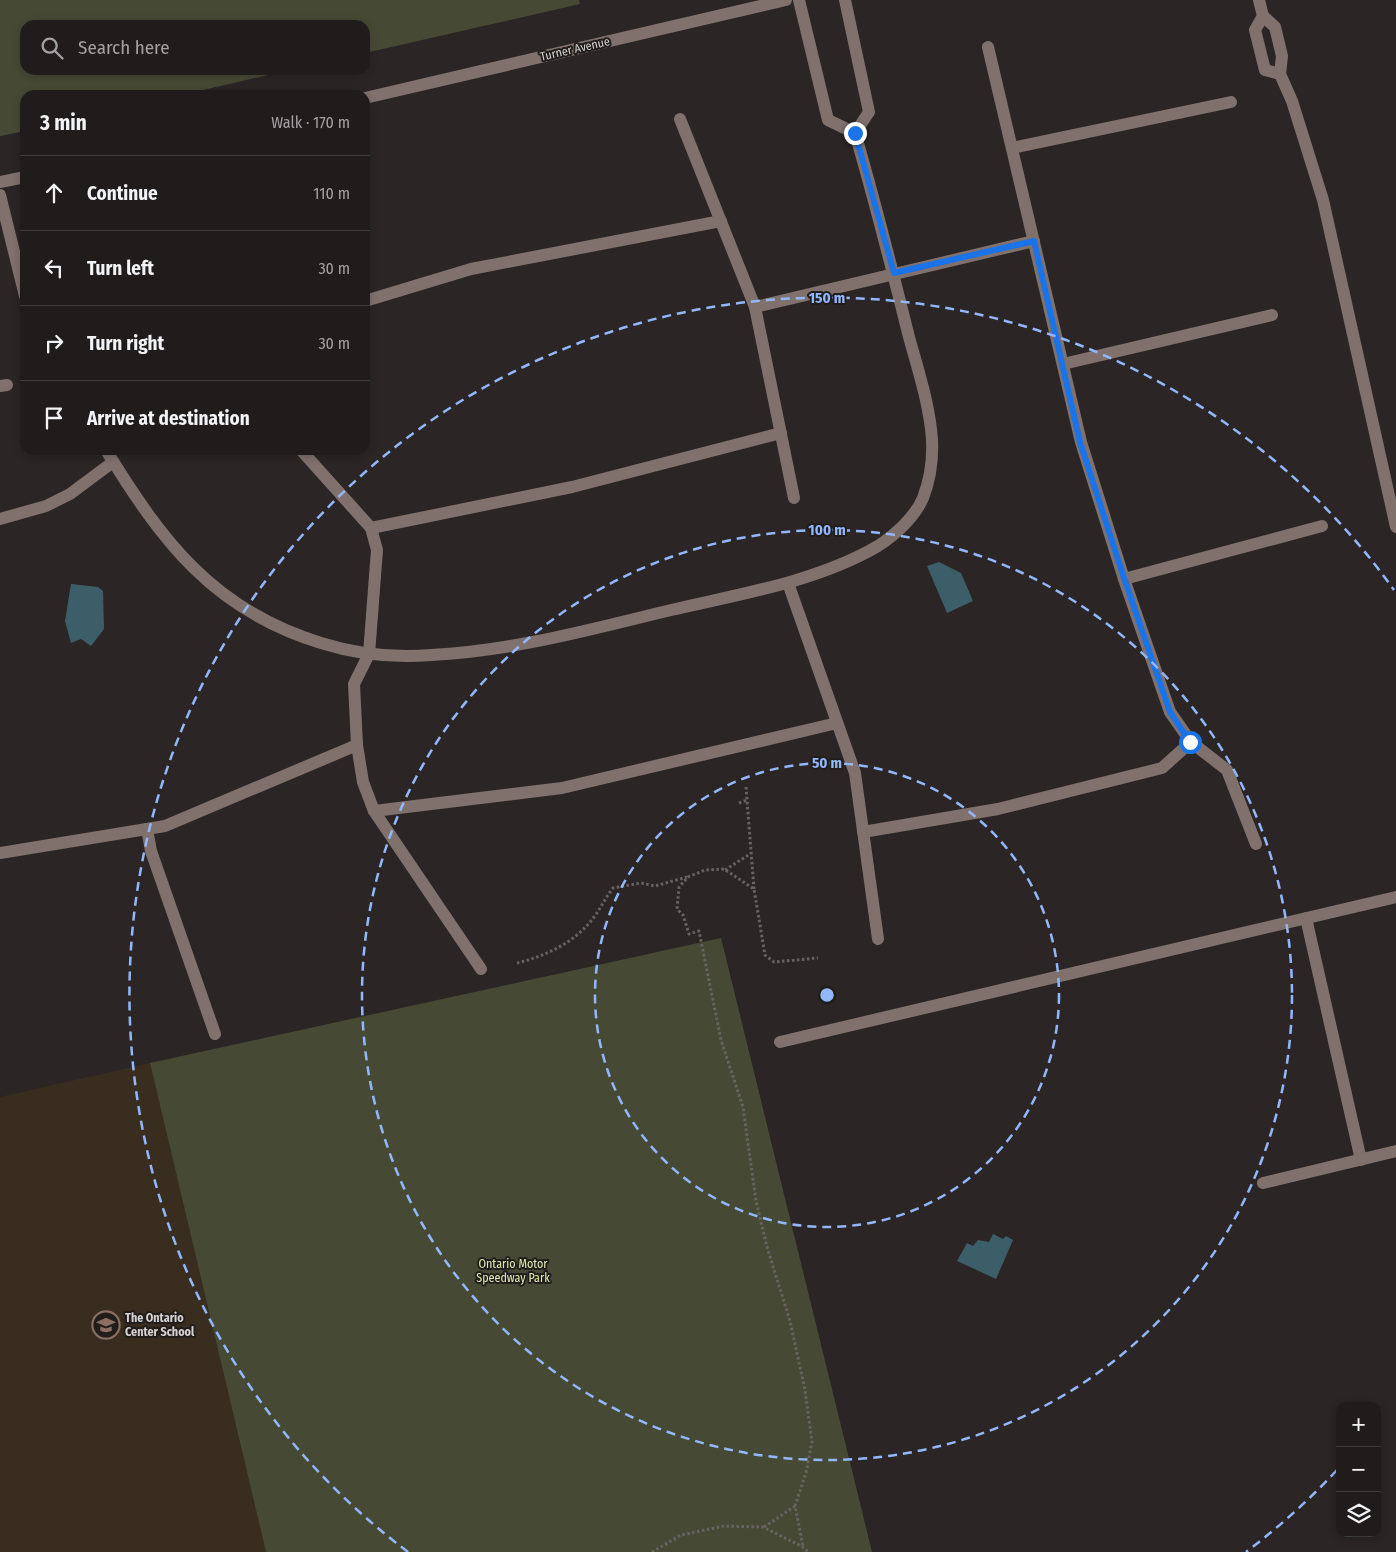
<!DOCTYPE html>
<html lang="en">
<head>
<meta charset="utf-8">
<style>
  body { margin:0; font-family:"Fira Sans Condensed",sans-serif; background:#2d2929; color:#f1f3f6 }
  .controls { position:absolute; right:15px; bottom:15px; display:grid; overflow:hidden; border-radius:10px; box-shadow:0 2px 8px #0003 }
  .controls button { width:45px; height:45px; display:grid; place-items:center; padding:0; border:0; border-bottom:1px solid #3d3a3b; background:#201c1c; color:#f1f3f6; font:25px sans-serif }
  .stop { position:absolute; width:15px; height:15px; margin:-11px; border:4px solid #1a73e8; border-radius:50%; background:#fff }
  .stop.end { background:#1a73e8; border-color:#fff; box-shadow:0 1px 5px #0008 }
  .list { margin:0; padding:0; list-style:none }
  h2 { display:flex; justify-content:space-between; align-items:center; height:65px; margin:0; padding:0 20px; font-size:21px }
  h2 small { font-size:16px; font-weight:400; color:#a2a1a3 }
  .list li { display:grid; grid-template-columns:32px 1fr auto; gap:15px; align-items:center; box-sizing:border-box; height:75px; padding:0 20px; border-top:1px solid #3d3a3b }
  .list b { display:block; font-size:19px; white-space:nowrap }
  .list em { font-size:16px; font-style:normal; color:#a2a1a3 }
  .icon { flex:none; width:28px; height:28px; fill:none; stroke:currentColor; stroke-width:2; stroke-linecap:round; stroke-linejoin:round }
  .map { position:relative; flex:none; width:1396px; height:1552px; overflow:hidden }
  .search { position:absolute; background:#201c1c; box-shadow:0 2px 8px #0003; left:20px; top:20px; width:350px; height:55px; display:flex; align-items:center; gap:12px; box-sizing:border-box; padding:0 18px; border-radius:15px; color:#a2a1a3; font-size:19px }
  .panel { position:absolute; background:#201c1c; box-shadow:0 2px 8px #0003; left:20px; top:90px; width:350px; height:365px; border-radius:15px }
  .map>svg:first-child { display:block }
</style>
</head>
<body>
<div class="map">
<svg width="1396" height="1552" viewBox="0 0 1396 1552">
  <rect width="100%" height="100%" fill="#2b2625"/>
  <path fill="#382d1e" d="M150,1063L266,1552H0V1097Z"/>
  <g fill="#464a34">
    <path d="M0,0H579L580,4L365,53V25H25V70H290L181,95H25V131L0,136Z"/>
    <path d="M721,938L872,1552H266L150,1063Z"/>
  </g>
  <g fill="#3c5e69">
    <path d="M939,562L961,573L973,601L947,613L927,566Z"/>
    <path d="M71,584L98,587L103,591L104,629L91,646L81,639L71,643L65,621Z"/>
    <path d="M993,1234L1003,1239L1006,1236L1013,1240L996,1279L957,1261L967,1243L973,1246L978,1240L989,1242Z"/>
  </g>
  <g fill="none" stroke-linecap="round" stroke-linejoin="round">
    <g stroke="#676362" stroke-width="3" stroke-dasharray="2.5 2.5" stroke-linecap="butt">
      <path d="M746,787L754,889"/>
      <path d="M739,803L747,800"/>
      <path d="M725,870L750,854"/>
      <path d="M517,963C546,956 576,942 594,917C601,908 605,898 613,888L641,883L655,886L687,877"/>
      <path d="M795,1506L806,1473L812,1442L805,1390L790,1321L767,1247L756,1201L743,1107L721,1040L699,931L689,934L683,915L677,909L679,887L688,877L705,870L724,869L754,889L765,955L774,962L818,958"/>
      <path d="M764,1527L795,1506L803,1546"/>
      <path d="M652,1552L681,1535L724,1526L763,1527L803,1547L808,1552"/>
    </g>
    <g stroke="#80716d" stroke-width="12">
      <path d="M799,0L828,120L855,133"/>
      <path d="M1259,0L1263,16L1275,27L1282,56L1280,74L1292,101L1323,200L1396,527"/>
      <path d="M1263,16L1255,30L1265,70L1280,74"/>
      <path d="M988,47L1081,442L1124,579L1170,712L1191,742L1227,770L1256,844"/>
      <path d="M365,98L786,0"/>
      <path d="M680,119L755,307L794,498"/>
      <path d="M1012,148L1231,102"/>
      <path d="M0,182L25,177"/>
      <path d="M0,195L25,296"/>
      <path d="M365,301L471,269L721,221"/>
      <path d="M755,307L1034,241"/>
      <path d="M1063,364L1272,315"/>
      <path d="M0,386L7,385"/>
      <path d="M106,450C162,541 213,610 321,643C356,654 394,658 431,655C513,651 592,629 671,610C740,594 816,582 878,546C895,535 915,517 923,498C930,480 933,460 932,440C930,406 918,370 909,337C892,269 875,201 855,133L869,112L845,0"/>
      <path d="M301,450L371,528L377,550L369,654L354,684L357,745L363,782L374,811L481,969"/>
      <path d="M0,519L46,506L70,494L113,462"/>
      <path d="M371,528L572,487L781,433"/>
      <path d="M1124,579L1322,526"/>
      <path d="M788,583L855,773L878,939"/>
      <path d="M374,811L562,788L837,723"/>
      <path d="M147,829L151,851L215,1034"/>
      <path d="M863,832L998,809L1162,768L1191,742"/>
      <path d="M0,853L165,826L357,745"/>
      <path d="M1306,918L1361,1160"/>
      <path d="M780,1042L1396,897"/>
      <path d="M1263,1183L1396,1151"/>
    </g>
  </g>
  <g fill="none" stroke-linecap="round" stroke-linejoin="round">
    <path stroke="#1a73e8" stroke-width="6" d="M855,133L894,273L1034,241L1080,442L1124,578L1170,712L1190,742"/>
  </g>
  <g fill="none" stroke="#93b7fd" stroke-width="2.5" stroke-dasharray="9 6">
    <circle cx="827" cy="995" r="232"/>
    <circle cx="827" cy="995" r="465"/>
    <path d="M1337 1470A697 697 0 0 1 1246 1552M408 1552A697 697 0 1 1 1394 590"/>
  </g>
  <defs>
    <g id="school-ring" transform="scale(1.4375)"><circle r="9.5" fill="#211d1b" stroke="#8d6e63" stroke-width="1.5"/><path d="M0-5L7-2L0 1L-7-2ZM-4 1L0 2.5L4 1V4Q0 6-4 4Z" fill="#8d6e63"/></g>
  </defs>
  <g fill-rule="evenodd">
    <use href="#school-ring" x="106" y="1325"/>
  </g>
  <g text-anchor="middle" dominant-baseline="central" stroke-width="4" stroke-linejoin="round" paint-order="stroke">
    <g font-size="12" fill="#d6d3d2" stroke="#211d1b">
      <text transform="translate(575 49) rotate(-13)">Turner Avenue</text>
    </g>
    <g font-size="12" fill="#e0ebb3" stroke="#211d1b">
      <text x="513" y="1264">Ontario Motor<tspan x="513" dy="14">Speedway Park</tspan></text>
    </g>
    <g font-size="12" font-weight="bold" fill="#d6d3d2" stroke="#211d1b" text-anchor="start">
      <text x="125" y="1318">The Ontario<tspan x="125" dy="14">Center School</tspan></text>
    </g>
  </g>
  <circle cx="827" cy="995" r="8" fill="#93b7fd" stroke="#211d1b" stroke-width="2.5"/>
  <g font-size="15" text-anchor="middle" font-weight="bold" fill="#93b7fd" stroke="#211d1b" stroke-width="4" stroke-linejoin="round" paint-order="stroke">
    <text x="827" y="303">150 m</text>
    <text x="827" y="535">100 m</text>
    <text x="827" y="768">50 m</text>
  </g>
</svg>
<div class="controls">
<button>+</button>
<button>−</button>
<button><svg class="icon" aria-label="layers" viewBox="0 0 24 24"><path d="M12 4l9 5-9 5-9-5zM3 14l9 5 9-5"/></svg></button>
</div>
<div class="stop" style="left:1190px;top:742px"></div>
<div class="stop end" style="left:855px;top:133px"></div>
<div class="search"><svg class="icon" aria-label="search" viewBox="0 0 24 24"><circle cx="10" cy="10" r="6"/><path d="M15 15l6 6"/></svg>Search here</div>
<section class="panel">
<h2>3 min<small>Walk · 170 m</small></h2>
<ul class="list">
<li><svg class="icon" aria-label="ahead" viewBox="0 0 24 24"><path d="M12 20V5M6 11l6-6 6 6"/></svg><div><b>Continue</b></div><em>110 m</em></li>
<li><svg class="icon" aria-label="left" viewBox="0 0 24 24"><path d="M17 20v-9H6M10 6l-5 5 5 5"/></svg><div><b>Turn left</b></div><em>30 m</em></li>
<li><svg class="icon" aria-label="right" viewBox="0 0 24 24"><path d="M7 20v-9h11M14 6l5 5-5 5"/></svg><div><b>Turn right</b></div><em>30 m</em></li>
<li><svg class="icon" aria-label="arrive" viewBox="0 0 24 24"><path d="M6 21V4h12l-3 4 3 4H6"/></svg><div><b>Arrive at destination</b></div></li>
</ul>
</section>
</div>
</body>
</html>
